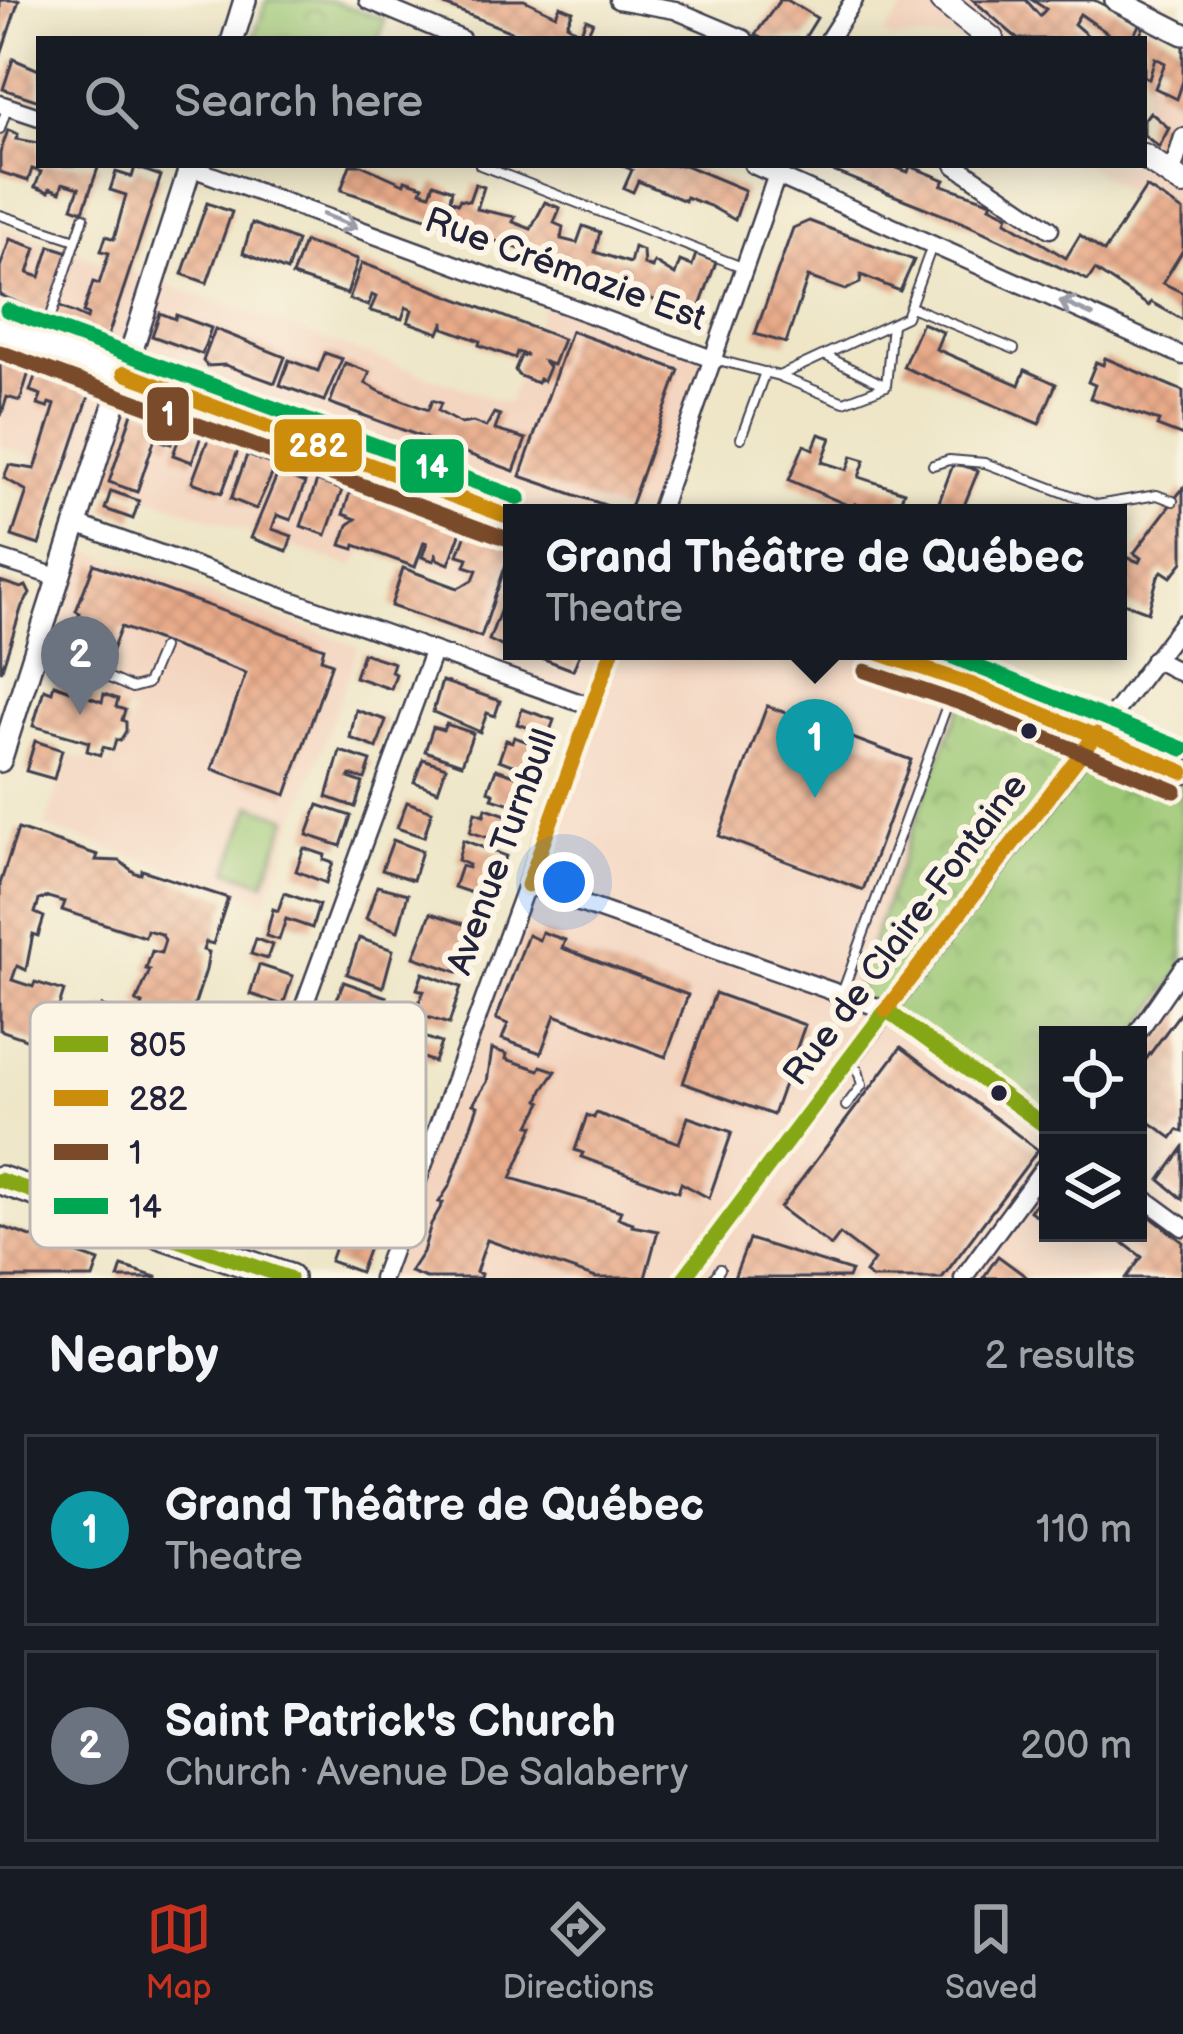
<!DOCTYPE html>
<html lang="en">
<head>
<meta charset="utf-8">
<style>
  body { margin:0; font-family:"Balsamiq Sans",sans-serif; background:#242831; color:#f1f3f6 }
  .controls { position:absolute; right:36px; bottom:36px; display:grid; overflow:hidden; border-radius:0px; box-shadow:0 6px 30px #0003 }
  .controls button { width:108px; height:108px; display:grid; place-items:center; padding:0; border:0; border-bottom:3px solid #363941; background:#171b24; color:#f1f3f6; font:60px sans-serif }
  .you { position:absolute; left:564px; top:882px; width:42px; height:42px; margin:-30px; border:9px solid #fff; border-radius:50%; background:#1a73e8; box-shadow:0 0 0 18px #1a73e833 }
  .badge { display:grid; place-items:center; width:78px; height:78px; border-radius:50%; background:#c8321e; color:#fff; font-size:39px; font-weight:700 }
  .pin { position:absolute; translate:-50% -99px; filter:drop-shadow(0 3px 6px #0008) }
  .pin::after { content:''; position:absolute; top:63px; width:42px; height:36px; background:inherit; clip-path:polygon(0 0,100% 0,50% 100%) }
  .popup { position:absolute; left:503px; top:504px; width:624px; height:156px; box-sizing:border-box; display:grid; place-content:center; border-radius:0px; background:#171b24; filter:drop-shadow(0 3px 9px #0005); font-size:39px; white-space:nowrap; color:#9ea1a6 }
  .popup b { font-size:45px; color:#f1f3f6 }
  .popup::after { content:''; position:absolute; left:50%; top:100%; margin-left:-24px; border:24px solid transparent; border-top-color:#171b24 }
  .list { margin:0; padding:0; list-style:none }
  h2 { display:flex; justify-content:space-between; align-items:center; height:156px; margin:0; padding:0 48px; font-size:51px }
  h2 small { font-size:39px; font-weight:400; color:#9ea1a6 }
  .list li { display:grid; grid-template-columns:78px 1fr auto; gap:36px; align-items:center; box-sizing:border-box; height:192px; margin:0 24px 24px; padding:0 24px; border:3px solid #363941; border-radius:0px }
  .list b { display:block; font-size:45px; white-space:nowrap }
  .list p { margin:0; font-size:39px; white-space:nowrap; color:#9ea1a6 }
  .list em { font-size:39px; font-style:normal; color:#9ea1a6 }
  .icon { flex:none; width:66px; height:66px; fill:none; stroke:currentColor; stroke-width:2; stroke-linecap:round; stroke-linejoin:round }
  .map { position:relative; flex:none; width:1183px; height:1278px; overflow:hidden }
  .search { position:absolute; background:#171b24; box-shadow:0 6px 30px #0003; left:36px; right:36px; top:36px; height:132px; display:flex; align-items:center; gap:30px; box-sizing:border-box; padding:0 42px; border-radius:0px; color:#9ea1a6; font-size:45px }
  .sheet { height:588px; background:#171b24 }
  nav { display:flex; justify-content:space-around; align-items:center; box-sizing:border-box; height:168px; border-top:3px solid #363941; background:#171b24; font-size:33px; color:#9ea1a6 }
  nav a { display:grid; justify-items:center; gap:6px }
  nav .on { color:#c8321e }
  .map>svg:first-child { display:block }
</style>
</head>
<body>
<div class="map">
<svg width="1183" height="1278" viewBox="0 0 1183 1278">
  <defs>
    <pattern id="park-crowns" width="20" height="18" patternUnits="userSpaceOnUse" patternTransform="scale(3)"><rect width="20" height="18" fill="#9dc876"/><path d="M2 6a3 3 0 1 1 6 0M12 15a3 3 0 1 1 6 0" fill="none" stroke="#80a262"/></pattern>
    <pattern id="building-cross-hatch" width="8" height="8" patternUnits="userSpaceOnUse" patternTransform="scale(3)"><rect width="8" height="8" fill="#e8aa89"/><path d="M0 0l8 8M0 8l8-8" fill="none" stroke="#c79277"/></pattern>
  </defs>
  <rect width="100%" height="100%" fill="#fcf5e5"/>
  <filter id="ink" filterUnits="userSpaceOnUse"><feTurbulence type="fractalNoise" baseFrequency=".00833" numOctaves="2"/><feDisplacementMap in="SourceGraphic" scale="24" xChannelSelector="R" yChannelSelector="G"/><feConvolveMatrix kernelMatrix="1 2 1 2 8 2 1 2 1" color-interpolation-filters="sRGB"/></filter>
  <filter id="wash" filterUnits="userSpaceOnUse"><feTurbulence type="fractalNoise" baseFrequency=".004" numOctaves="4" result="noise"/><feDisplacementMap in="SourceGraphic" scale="48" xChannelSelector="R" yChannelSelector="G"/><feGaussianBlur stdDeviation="2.7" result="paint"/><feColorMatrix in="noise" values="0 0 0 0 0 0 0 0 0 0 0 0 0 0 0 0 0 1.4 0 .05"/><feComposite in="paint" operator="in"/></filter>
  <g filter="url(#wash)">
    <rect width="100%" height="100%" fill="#eee6c7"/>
    <g fill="#f3d4bf">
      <path d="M911,0H1050L1110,39H891L884,34Z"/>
      <path d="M1144,61L1183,87V137L1171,176L1183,183V228L1086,165H1144Z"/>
      <path d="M0,226L508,404L545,300L715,360L661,513H512V651H879L970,684L932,776L852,998L886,1010L1048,1128V1233H1138V1035L1183,967V1278H377L592,707L461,661L486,586L365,549L353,567L0,446Z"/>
      <path d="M84,550L359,647L266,901L45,827L69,755L109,766L124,743L133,713L117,706L118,698L103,693L101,697L41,677Z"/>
    </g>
    <g fill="url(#park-crowns)" stroke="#607558" stroke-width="3">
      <path d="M267,0H329L385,19L379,39H253Z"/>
      <path d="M970,684L1183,772V967L1136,1035H1048V1128L887,1010L852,998L932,776Z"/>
    </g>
    <path fill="#9dc876" stroke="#607558" stroke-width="3" d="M252,805L288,818L264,883L228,870Z"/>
    <g id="blocks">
      <g fill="url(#building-cross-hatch)">
        <path d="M0,0H19L1,54H0Z"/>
        <path d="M432,0H524L556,15L560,6L573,11L567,24L580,34L586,19L593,22L585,39H529Z"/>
        <path d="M780,0H787L817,18L804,39H763L755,35Z"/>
        <path d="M973,0H1026L1040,16L1046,9L1032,0H1094L1140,23L1132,39H1116L1080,14L1074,24L1087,35L1084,39H1018Z"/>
        <path d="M1144,26L1183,45V81L1177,99L1155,88L1165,63L1155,58L1149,79L1144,76V39H1138Z"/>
        <path d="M13,59L39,70V101L3,89Z"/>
        <path d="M1150,112L1169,128L1159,147L1144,135V120Z"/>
        <path d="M8,130L18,134L16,139L39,143V165H99L83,211L72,207L79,188L63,183L60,192L50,188L49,192L35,187L41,172L32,169L28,181L0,172V153Z"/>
        <path d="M350,165H361L404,184L405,180L423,186L421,191L430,194L434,183L452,190L450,200L458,203L460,199L469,201L475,184L484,187L477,209L515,217L513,222L531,229L545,202L560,208L554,223L563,227L561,239L577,243L583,226L600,232L595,252L630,263L634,247L643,251L644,265L652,268L654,262L675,275L680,261L692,266L696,254L716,262L694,323L662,311L665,304L523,250L341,190Z"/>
        <path d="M621,165H685L745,190L735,220L710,206L686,197L685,201L638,181L633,192L624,188L632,170Z"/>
        <path d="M818,165H889L908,172L910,166L945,180L942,185L992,202L990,206L1008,215L1006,221L1066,258L1080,235L1104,252L1146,187L1183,211V250L1163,283L1183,293V320L1151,302L1149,306L1095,270L1088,280L968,225Z"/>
        <path d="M135,167L161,176L106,342L53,322L58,306L87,319L88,315L83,313L93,282L99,284L109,253L101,251L106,236L114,239L126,195L110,190L116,172L132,177Z"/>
        <path d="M207,203L232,212L207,283L182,274Z"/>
        <path d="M809,221L914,260L900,291L861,275L860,283L845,290L808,277L786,343L755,334L793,228Z"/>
        <path d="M252,223L297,241L287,271L243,253Z"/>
        <path d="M10,239L36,248L28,273L40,277L50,246L69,252L48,315L0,295V267Z"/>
        <path d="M304,242L358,259L347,294L292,276Z"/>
        <path d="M362,263L563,339L553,365L545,362L549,367L543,381L539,379L537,383L518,375L515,370L521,356L527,355L517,352L515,358L479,345L480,341L444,328V321L439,333L408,322L412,310L406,307L402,319L370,311L376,297L372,295L368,306L349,299Z"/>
        <path d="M160,313L175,319L176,315L211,328L202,354L152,336Z"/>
        <path d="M922,323L943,332L936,349L1019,385L1025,370L1056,384L1039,424L903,367Z"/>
        <path d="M215,329L285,357L275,383L225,365L207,366L203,361Z"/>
        <path d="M571,331L679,370L628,513L520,476Z"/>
        <path d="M325,353L342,359L324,401L280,385L289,360L318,371Z"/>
        <path d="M1105,358L1183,391V436L1157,426L1159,421L1090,398L1095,385L1088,382L1096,362L1103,365Z"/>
        <path d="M0,359L29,372L20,401L7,397L1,416Z"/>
        <path d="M345,363L370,372L365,383L381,392L428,410L432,400L441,403L438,411L461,424L473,422L486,427L494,413L500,415L495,430L526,439L514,471L330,403Z"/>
        <path d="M37,371L91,390L39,545L12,536L27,491L4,478L9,465L35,469L55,405L49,403L47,408L38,405L41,395L30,391Z"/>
        <path d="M134,407L162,417L137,492L109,482Z"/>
        <path d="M170,415L180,418L171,444L162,441Z"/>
        <path d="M182,429L201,436L192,462L173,455Z"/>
        <path d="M210,434L240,445L222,493L192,482Z"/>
        <path d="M819,434L831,438L822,462L847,470L852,456L865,460L859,477L904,492L896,513H880L855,504L854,508L789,480L804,445L813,449Z"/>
        <path d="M247,455L276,466L256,509L231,499Z"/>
        <path d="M954,462L978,471L961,513H935Z"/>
        <path d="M278,473L305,483L291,520L277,515L272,529L292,536L287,551L251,538Z"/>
        <path d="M317,481L342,490L326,535L301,526Z"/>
        <path d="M1183,488V562L1171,577L1162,571L1158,576L1148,612L1118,601V554L1139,562L1141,558L1134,553Z"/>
        <path d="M351,489L387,499L385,504L412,514L414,510L461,531L449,564L437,559L436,553L434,561L422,557L427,543L424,542L415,567L355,545L354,549L341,545L348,525L356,519L343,514Z"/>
        <path d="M111,491L139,501L133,519L105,509Z"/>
        <path d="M467,531L512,547L481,637L391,606L403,568L458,588L473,580L477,570L465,566L468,558L458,555Z"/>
        <path d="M94,564L324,648L321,659L332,663L286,795L212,769L246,673L121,627L105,668L74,656L85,624L77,621L80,613L76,611Z"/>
        <path d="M512,580V651L489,640Z"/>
        <path d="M0,581L21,588L26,586L30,594L22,606L1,672Z"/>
        <path d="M523,651H581L573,670Z"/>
        <path d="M363,653L394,663L391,672L396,674L391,689L355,677Z"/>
        <path d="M442,681L500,701L495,716L487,713L480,732L433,712Z"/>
        <path d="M54,684L102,702L104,694L118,699L116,707L125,710L122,720L126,722V731L120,741L116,740L113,750L103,747L100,755L87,751L89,742L33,726L44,689L52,692Z"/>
        <path d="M767,706L911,760L863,890L719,836Z"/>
        <path d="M522,709L554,720L546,742L526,736L529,728L517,724Z"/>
        <path d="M356,710L386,720L377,748L350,738Z"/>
        <path d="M446,724L473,733L462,764L425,751L433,727L443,730Z"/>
        <path d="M514,737L545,748L536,774L499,760L506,740L512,742Z"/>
        <path d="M35,741L62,750L54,779L26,771Z"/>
        <path d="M340,751L371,761L365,779L350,775L349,778L363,783L355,807L327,797Z"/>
        <path d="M423,759L446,767L438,791L414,782Z"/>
        <path d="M496,769L532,781L523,808L492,798L494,794L488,790Z"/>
        <path d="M407,802L432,811L424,837L397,828Z"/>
        <path d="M318,805L351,816L341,846L307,835Z"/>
        <path d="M486,808L518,819L510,845L470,832L475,812L484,815Z"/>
        <path d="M18,829L98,855L96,860L120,861L135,873L141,874L142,870L228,898L213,944L206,942L203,950L209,952L206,970L189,1022L181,1039L175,1037L172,1046L177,1047L171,1066L166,1065L164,1073L129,1062L128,1066L230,1098L203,1188L57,1142L102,1006L131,1021L139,1017L143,1004L136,1002L150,970L146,969L152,951L161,953L165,940L161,934L147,930L145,937L62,910L65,902L48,897L39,900L35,913L44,917L38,936L33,934L26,970L17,966L12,980L33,987L35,982L64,991L46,1046L0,1030V884Z"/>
        <path d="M393,840L422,851L413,880L382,870Z"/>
        <path d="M463,840L506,856L492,900L454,887L461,866L468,868L469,865L458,860Z"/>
        <path d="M304,848L325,855L324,860L333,863L326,883L296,871Z"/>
        <path d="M377,886L408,894L398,931L366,919Z"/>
        <path d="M284,893L319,905L312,928L286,919L279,940L266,936L273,909L278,911Z"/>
        <path d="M431,913L475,928L460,973L414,957Z"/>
        <path d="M542,932L565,940L562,948L688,995L666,1057L555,1015L541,1053L502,1039L508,1024L496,1019L528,935L539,940Z"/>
        <path d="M359,938L393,950L383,987L347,974Z"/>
        <path d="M256,939L272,945L267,959L251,954Z"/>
        <path d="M259,965L293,976L283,1005L250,994Z"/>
        <path d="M423,973L461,987L449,1024L414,1013L424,991L417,989Z"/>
        <path d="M344,982L387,997L376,1034L330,1015Z"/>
        <path d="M715,993L805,1025L773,1115L683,1083Z"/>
        <path d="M1183,1009V1132L1178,1130L1172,1138L1138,1114V1070Z"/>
        <path d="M238,1012L279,1027L271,1050L239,1040L234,1053L215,1047L223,1024L226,1025L230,1014L237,1016Z"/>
        <path d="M329,1025L358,1036L349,1067L318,1055Z"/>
        <path d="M407,1031L441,1043L434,1062L400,1050Z"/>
        <path d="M901,1047L1038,1150L942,1278H872L865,1273L874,1260L840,1234L831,1246L780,1208Z"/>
        <path d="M492,1049L507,1054L506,1059L539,1070L541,1066L556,1071L543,1090L539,1100L542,1102L530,1125L534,1126L511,1178L621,1211L618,1218L633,1223L632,1226L658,1231L645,1278H596L487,1240L476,1272L481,1274L480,1278H426L410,1272L423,1252L431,1224L443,1203L439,1202L450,1185L478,1106L473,1104L487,1082Z"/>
        <path d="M310,1072L340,1082L327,1117L296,1107Z"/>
        <path d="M375,1074L419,1091L404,1141L357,1123Z"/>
        <path d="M596,1113L679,1143L688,1117L732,1132L709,1198L681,1183L678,1192L581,1157L583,1153L575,1150L587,1115L594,1118Z"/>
        <path d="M281,1148L313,1160L305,1182L351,1199L359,1177L391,1188L360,1272L330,1261L340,1234L291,1216L281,1242L251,1231Z"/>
        <path d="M1183,1148V1199L1160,1180Z"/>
        <path d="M1048,1186V1224L1030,1211Z"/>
        <path d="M1138,1207L1183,1242L1181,1278H1126L1142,1257L1110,1233H1138Z"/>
        <path d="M0,1226L99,1261L93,1278H0Z"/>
        <path d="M749,1239L851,1271L848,1278H734Z"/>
        <path d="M998,1256L1028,1278H983Z"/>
        <path d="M122,1266L156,1277V1278H118Z"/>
      </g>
    </g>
  </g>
  <g filter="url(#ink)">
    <use href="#blocks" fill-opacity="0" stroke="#413f50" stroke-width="3"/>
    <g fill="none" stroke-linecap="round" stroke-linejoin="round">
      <g stroke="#413f50" stroke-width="12">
        <g id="service">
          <path d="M0,129L7,108"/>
          <path d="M480,165L742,267"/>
          <path d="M0,215L76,240"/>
          <path d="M911,307L1014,349"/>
          <path d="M42,343L84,217"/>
          <path d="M824,355L886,386"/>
          <path d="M718,360L779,376L906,317L932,246"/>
          <path d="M781,377L844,402L886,386L892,324"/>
          <path d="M741,438L765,372"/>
          <path d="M933,465L949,460L985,463L1097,505L1157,495L1173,501"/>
          <path d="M39,647L132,688L147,684L162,648"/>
          <path d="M842,993L954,686"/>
          <path d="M846,1106L862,1085L858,1070L850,1064"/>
          <path d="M714,1278L720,1269"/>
        </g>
      </g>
      <g stroke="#413f50" stroke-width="21">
        <g id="minor">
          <path d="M368,0L461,39"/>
          <path d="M618,0L675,10L744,39"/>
          <path d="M829,39L854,0"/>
          <path d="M0,104L39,117"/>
          <path d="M184,165L715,360"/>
          <path d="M753,165L1183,356"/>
          <path d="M955,165L1050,229"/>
          <path d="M1171,176L1183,137"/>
          <path d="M659,513L780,166"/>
          <path d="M76,524L592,707"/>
          <path d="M0,559L60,578"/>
          <path d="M1154,659L1183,674"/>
          <path d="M528,885L886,1010L1048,1128"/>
          <path d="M1136,1035L1183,967"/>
          <path d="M1138,1194L1183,1227"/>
          <path d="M214,1252L433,652"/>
          <path d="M382,1278L612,651"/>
          <path d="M684,1278L1183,623"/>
          <path d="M963,1278L1048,1162"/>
        </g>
      </g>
      <g stroke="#413f50" stroke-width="26">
        <g id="tertiary">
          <path d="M1116,0L1183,34"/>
          <path d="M233,39L245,0"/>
          <path d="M0,761L191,165"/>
        </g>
      </g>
      <g stroke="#413f50" stroke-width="28">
        <g id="secondary">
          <path d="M942,0L991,39"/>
          <path d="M1144,156L1183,183"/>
          <path d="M0,330L512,518"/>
          <path d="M872,651L970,684L1183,772"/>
        </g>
      </g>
      <g stroke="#413f50" stroke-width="32">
        <path id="primary" d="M0,1180L289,1278"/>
      </g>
      <use href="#service" stroke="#fff" stroke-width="8"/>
      <use href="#minor" stroke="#fff" stroke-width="16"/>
      <use href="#tertiary" stroke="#fff" stroke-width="21"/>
      <use href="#secondary" stroke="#fff" stroke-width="24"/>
      <use href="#primary" stroke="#fff" stroke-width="27"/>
      <g stroke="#fcf5e5" stroke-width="24">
        <g id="bus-1">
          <path d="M886,1010L1048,1128"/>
          <path d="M0,1180L289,1278"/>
          <path d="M684,1278L886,1010"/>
        </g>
      </g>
      <g stroke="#fcf5e5" stroke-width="24">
        <g id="bus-2">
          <path d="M124,373L512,518"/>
          <path d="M872,651L970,684L1183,772"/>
          <path d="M528,885L612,651"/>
          <path d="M886,1010L1096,734"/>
        </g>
      </g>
      <g stroke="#fcf5e5" stroke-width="24">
        <g id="bus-3">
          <path d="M0,352L505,538"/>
          <path d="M865,671L963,704L1175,791"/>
        </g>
      </g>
      <g stroke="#fcf5e5" stroke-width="24">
        <g id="bus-4">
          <path d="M7,310L519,498"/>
          <path d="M938,651L1183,749"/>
        </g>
      </g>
      <use href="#bus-1" stroke="#85a714" stroke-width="15"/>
      <use href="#bus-2" stroke="#cc8c0c" stroke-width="15"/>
      <use href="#bus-3" stroke="#7a4b2a" stroke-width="15"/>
      <use href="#bus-4" stroke="#00a651" stroke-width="15"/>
    </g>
    <defs><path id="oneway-shaft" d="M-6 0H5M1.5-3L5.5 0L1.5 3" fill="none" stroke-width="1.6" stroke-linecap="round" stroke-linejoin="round" transform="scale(3)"/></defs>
    <g stroke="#9c9ca7">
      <use href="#oneway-shaft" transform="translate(340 221) rotate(21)"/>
      <use href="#oneway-shaft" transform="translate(1076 308) rotate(-156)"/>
    </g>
  </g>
  <g fill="#22223b" stroke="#fcf5e5" stroke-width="4.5">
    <circle cx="1029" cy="731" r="10"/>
    <circle cx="999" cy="1093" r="10"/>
  </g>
  <g text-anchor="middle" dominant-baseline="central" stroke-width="12" stroke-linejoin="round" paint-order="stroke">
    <g font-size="36" fill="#22223b" stroke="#fcf5e5">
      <text transform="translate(565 270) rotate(20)">Rue Crémazie Est</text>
      <text transform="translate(503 852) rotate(-70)">Avenue Turnbull</text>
      <text transform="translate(906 930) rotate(-53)">Rue de Claire-Fontaine</text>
    </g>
  </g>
  <rect x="30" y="1002" width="396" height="246" rx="18" fill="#fcf5e5" stroke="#bbb6b2" stroke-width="3"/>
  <rect x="54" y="1036" width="54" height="16" fill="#85a714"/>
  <rect x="54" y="1090" width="54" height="16" fill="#cc8c0c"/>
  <rect x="54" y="1144" width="54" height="16" fill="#7a4b2a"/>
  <rect x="54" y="1198" width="54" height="16" fill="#00a651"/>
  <g font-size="33" fill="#22223b">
    <text x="129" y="1056">805</text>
    <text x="129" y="1110">282</text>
    <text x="129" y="1164">1</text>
    <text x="129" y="1218">14</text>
  </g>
  <g stroke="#fcf5e5" stroke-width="4.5">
    <rect x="145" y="385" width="46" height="58" rx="12" fill="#7a4b2a"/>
    <rect x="272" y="417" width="92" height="57" rx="12" fill="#cc8c0c"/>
    <rect x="398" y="437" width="68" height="58" rx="12" fill="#00a651"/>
  </g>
  <g font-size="33" text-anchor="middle" font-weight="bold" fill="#fff">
    <text x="168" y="425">1</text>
    <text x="318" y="457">282</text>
    <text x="432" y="478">14</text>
  </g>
</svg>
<div class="controls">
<button><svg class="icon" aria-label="locate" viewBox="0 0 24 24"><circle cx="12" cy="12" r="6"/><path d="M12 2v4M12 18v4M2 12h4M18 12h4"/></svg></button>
<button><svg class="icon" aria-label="layers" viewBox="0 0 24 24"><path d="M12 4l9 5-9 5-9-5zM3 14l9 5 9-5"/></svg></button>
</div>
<div class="you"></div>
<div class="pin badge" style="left:815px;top:798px;background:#0f9aa8">1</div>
<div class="popup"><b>Grand Théâtre de Québec</b>Theatre</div>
<div class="pin badge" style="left:80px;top:715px;background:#6b7280">2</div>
<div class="search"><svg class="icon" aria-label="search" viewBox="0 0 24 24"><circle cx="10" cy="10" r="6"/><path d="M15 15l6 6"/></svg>Search here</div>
</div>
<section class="sheet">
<h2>Nearby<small>2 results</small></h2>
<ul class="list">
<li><span class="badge" style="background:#0f9aa8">1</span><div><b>Grand Théâtre de Québec</b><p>Theatre</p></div><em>110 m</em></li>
<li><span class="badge" style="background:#6b7280">2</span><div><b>Saint Patrick's Church</b><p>Church · Avenue De Salaberry</p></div><em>200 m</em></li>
</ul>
</section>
<nav>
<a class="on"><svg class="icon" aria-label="map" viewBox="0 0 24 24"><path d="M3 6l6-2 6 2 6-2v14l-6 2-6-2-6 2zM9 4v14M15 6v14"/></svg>Map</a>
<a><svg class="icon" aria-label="directions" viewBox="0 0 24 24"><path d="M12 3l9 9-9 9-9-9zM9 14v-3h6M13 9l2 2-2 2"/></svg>Directions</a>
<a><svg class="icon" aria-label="saved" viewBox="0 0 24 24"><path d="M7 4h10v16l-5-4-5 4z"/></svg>Saved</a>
</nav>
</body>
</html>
